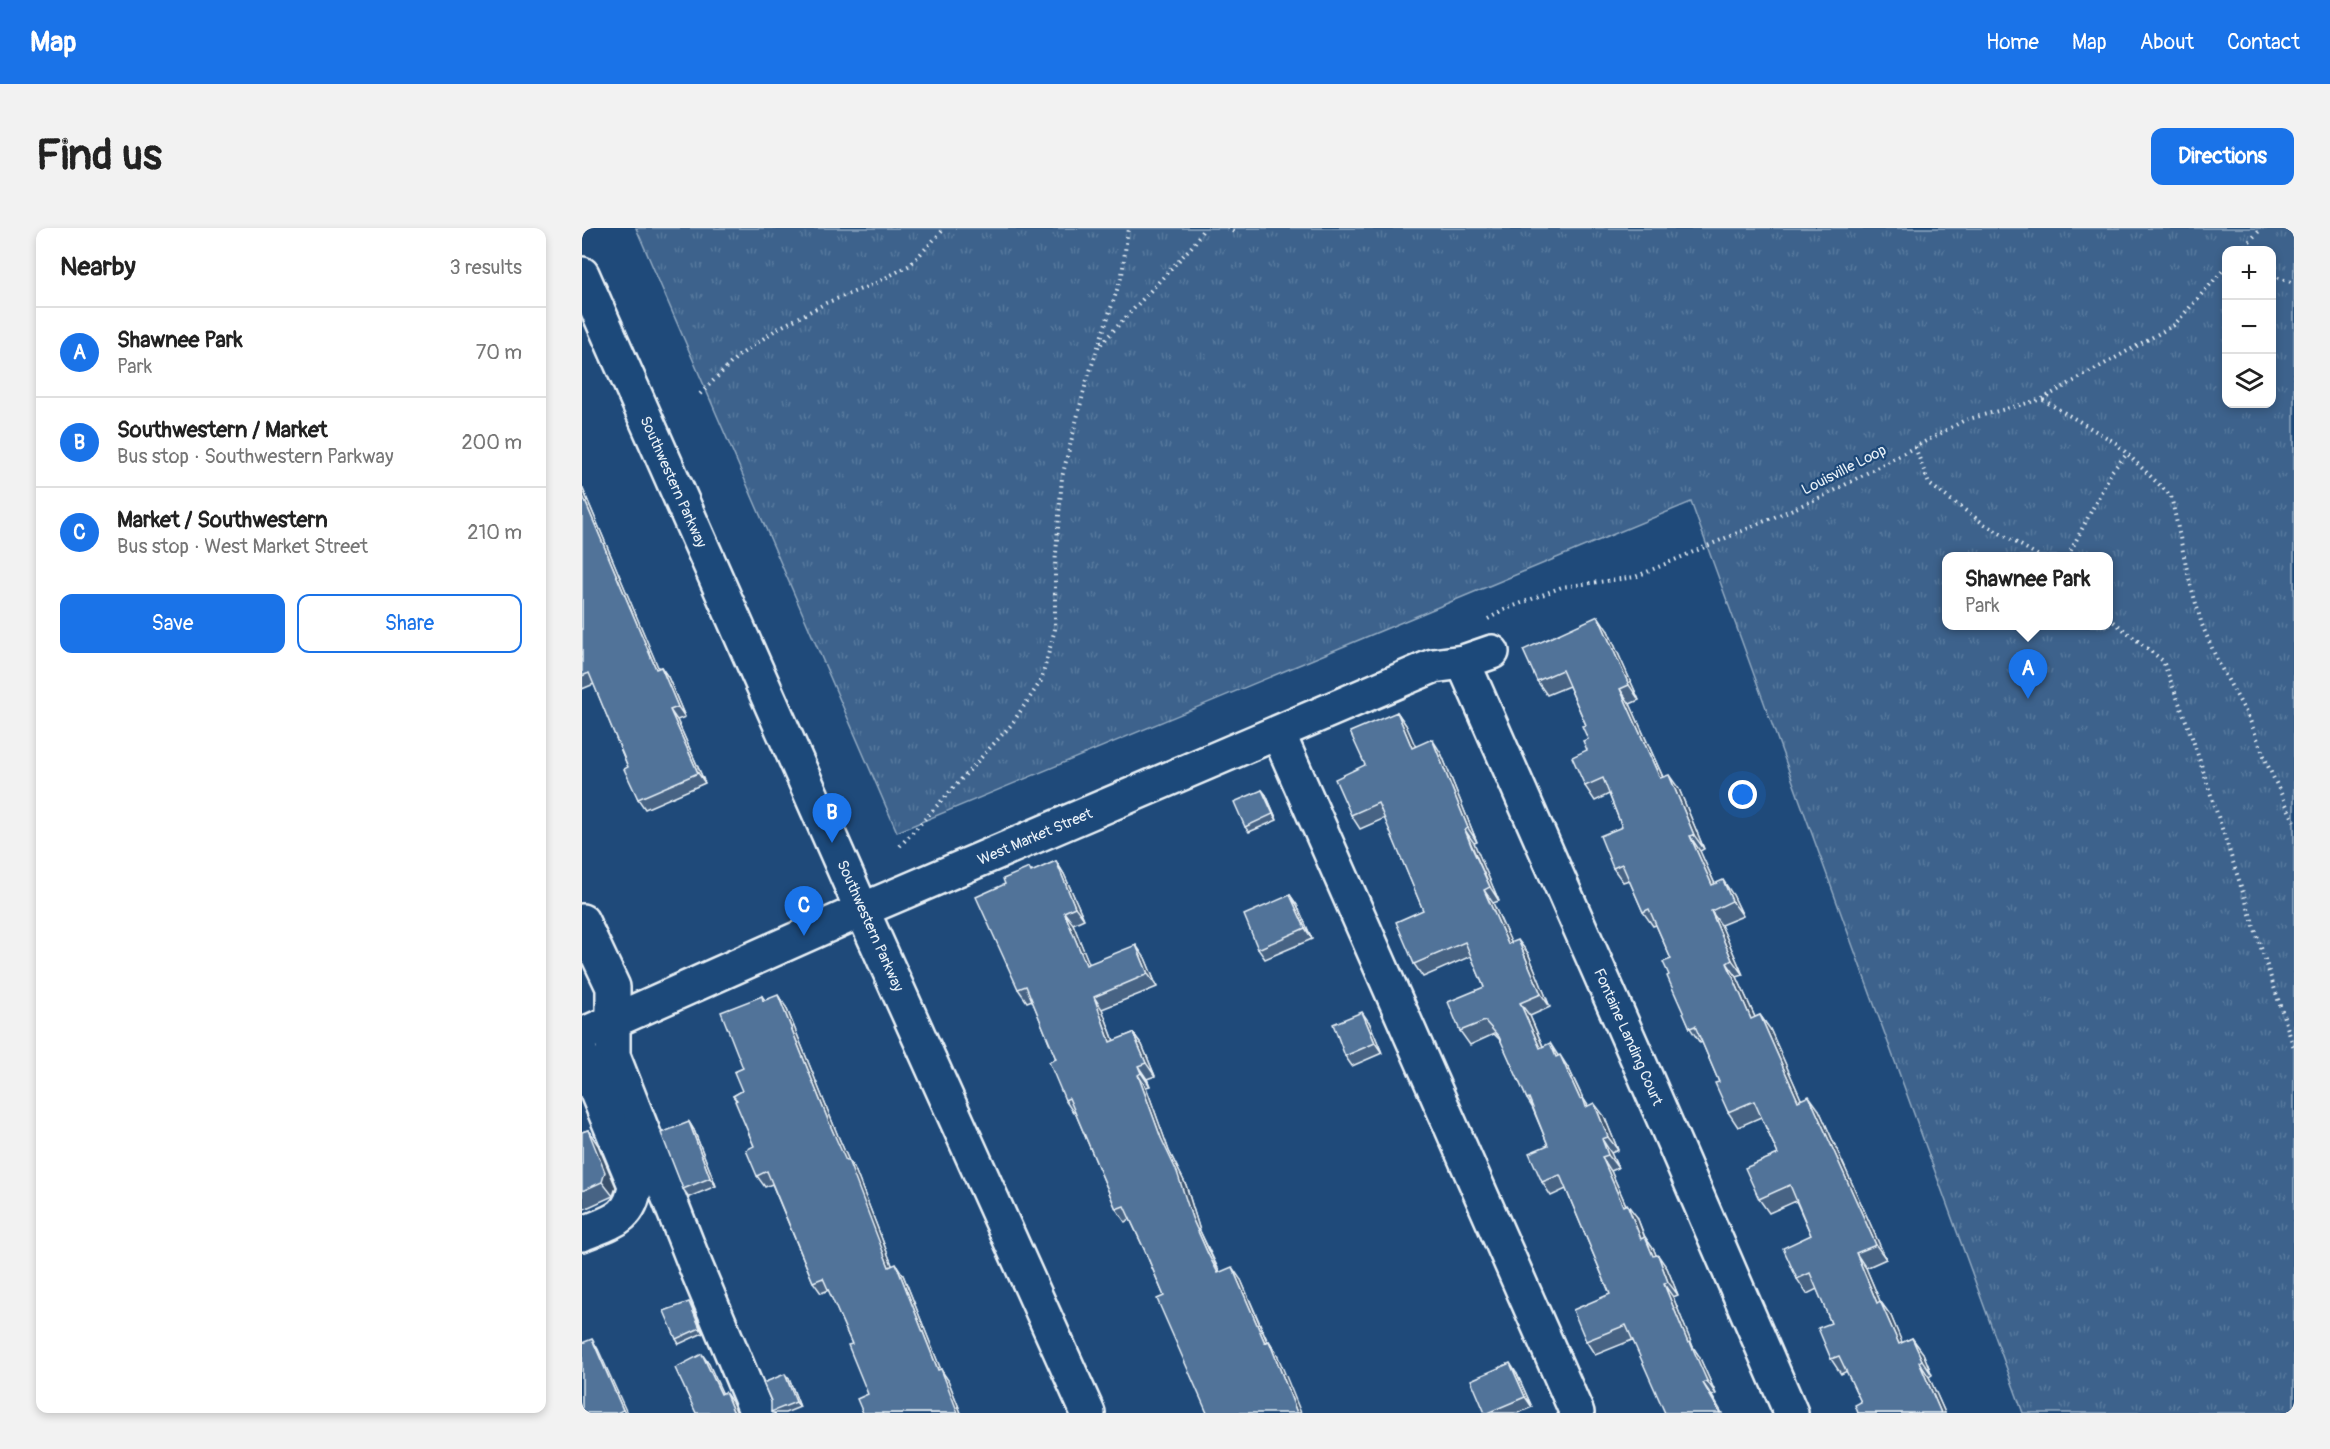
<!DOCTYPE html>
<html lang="en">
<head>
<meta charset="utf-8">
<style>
  body { margin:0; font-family:Pangolin,sans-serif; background:#f2f2f2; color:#222 }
  .controls { position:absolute; right:18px; top:18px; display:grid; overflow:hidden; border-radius:12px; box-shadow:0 3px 9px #0003 }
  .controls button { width:54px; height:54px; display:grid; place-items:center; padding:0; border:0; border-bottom:2px solid #e0e0e0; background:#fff; color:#222; font:30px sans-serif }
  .you { position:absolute; left:1161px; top:567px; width:21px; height:21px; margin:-15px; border:4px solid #fff; border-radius:50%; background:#1a73e8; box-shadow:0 0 0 9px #1a73e833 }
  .badge { display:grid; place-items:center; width:39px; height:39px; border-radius:50%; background:#1a73e8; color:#fff; font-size:20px; font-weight:700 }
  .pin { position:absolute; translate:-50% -50px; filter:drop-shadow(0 2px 3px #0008) }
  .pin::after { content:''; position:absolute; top:32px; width:21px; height:18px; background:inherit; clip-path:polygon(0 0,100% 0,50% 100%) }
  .popup { position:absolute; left:1360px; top:324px; width:171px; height:78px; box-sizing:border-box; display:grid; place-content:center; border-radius:12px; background:#fff; filter:drop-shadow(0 2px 4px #0005); font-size:20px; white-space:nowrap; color:#767676 }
  .popup b { font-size:22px; color:#222 }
  .popup::after { content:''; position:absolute; left:50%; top:100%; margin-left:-12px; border:12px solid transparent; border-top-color:#fff }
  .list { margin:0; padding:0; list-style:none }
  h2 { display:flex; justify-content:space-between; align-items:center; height:78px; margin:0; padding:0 24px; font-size:26px }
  h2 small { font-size:20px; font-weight:400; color:#767676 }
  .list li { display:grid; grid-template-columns:39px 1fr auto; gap:18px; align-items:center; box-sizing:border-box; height:90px; padding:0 24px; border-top:2px solid #e0e0e0 }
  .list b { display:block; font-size:22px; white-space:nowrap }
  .list p { margin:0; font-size:20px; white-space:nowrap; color:#767676 }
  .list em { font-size:20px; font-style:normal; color:#767676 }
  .actions { display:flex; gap:12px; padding:18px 24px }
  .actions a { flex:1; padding:14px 0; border:2px solid #1a73e8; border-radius:12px; text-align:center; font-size:21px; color:#1a73e8 }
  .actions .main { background:#1a73e8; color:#fff }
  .icon { flex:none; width:33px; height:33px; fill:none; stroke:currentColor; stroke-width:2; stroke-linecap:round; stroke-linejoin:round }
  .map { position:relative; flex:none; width:1712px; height:1185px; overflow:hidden; border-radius:12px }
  header { display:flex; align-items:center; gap:36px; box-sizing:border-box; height:84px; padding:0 30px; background:#1a73e8; color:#fff }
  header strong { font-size:28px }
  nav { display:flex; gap:33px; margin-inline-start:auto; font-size:21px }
  .intro { display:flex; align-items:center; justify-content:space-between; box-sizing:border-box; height:144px; padding:0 36px }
  h1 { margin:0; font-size:42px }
  .button { padding:15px 27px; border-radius:12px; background:#1a73e8; color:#fff; font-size:21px; font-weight:700 }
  main { display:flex; gap:36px; padding:0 36px }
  aside { flex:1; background:#fff; border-radius:12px; box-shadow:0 3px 9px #0003 }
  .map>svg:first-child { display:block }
</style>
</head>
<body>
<header>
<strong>Map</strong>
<nav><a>Home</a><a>Map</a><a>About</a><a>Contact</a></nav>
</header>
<div class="intro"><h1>Find us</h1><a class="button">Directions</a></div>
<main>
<aside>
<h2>Nearby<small>3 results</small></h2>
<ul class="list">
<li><span class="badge">A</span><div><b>Shawnee Park</b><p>Park</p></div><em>70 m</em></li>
<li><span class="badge">B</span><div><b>Southwestern / Market</b><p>Bus stop · Southwestern Parkway</p></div><em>200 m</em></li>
<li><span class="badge">C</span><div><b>Market / Southwestern</b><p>Bus stop · West Market Street</p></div><em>210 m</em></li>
</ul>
<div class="actions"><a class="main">Save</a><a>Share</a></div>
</aside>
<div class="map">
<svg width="1712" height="1185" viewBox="0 0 1712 1185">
  <defs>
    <pattern id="park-tufts" width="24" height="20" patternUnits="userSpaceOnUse" patternTransform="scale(1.5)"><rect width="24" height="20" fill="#3c628c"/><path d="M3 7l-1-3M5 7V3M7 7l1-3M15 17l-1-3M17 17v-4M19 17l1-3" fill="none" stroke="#58799d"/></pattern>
  </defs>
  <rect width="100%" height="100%" fill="#1f4a7a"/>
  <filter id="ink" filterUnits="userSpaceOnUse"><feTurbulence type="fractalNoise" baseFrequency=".0167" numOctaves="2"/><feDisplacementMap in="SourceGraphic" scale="12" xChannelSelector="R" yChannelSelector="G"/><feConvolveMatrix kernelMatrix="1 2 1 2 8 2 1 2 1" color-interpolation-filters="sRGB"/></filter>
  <g filter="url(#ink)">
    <path fill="url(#park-tufts)" stroke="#92aac2" stroke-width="1.5" fill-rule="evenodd" d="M54,0H1712V1185H1441L1109,274L315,604ZM1644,22H1690V176H1644ZM1365,328H1527V398H1365Z"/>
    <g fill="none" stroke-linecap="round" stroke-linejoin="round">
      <g stroke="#e8f1f8" stroke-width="38">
        <g id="minor">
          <path d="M0,46L280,682L506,1185"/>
          <path d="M881,434L1061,843L1209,1185"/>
          <path d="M696,505L995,1185"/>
          <path d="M0,693L31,759V828L114,1039L175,1185"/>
          <path d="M0,807L280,682L851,438L881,434L910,424"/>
          <path d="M0,828L53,957C49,992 28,994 0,1006"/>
        </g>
      </g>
      <g stroke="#e8f1f8" stroke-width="4" stroke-dasharray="1.5 4.5" stroke-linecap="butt">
        <path d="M645,0L654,5"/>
        <path d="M1659,22L1680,0"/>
        <path d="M1690,48L1712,55"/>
        <path d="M519,116L612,16L622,0"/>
        <path d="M118,166L155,129L195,101L244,75L292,56L328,37L363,0"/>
        <path d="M1461,172L1534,215L1589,268L1607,351L1620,397L1636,434L1667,490L1686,538L1712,593"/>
        <path d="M1333,219L1347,256L1402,296L1457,328"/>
        <path d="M1486,328L1530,243L1545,226"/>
        <path d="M1527,390L1581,433L1609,506L1712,820"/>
        <path d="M906,391L922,382L980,359L1053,349L1246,266L1383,192L1460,171L1592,97L1644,39"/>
        <path d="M318,618L429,497L459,453L473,401V338L480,249L504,155L540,47L546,0"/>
      </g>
      <use href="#minor" stroke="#1f4a7a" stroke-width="33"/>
    </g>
    <g fill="#466384" stroke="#e8f1f8" stroke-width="1.5">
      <path d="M0,259L76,440L79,439L86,449L103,489L95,492L123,555L63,581L56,571L46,539L12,456L0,461Z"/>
      <path d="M1026,403L1057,472L1048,476L1081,549L1097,561L1122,621L1118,623L1133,656L1151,667L1161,688L1139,697L1161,747L1155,749L1173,789L1178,787L1188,801L1219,871L1237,882L1304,1031L1284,1040L1298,1073L1309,1088L1320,1115L1330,1110L1341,1125L1350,1147L1347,1149L1363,1185H1276L1279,1174L1265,1143L1259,1146L1249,1131V1095L1235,1061L1225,1066L1215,1051L1229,1007L1214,973L1187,985L1177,971L1196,926L1179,889L1156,899L1146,884L1137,854L1120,814L1118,815L1108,800L1087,747L1089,731L1074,697L1071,698L1061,684L1047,652L1041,654L1031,640L1040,599L1027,566L1013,573L1003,558L1006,511L1004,497L987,458L965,467L955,453Z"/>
      <path d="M815,484L824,497L833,519L859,525L895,614L892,615L900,634L917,673L911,675L929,715L946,725L968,779L948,788L961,818L977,828L987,841L1001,870L1006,878L1022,888L1036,922L1029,925L1036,940L1029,943L1044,977L1055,989L1063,1009L1072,1022L1074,1027L1085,1040L1096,1067L1091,1069L1111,1119L1117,1128L1134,1166L1130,1168L1050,1112L1013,1127L1004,1113L1028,1066L984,961L969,968L960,954L966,917L950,879L945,871L920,814L912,806L888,817L878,803L902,759L889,728L841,749L832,736L841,682L803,590L778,601L769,587L783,537Z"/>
      <path d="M680,562L684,567L695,592L667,604L663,599Z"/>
      <path d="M474,633L482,646L502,691L491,696L507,736L563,730L575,759L520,781L532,813L551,805L560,817L573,848L565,851L568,858L564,859L587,923L604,957L618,1003L638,1044L659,1052L686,1114L687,1113L695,1126L582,1068L563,1023L548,991L543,994L534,981L493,884H491L483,872L474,831L450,772L445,774L436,761L423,656L447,640L450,644Z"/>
      <path d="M708,667L715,677L730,711L683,731L676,721Z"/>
      <path d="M180,768L183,772L204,779L256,908L267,933L274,944L310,1037L321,1047L359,1142L366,1152L379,1185H281L286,1166L270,1116L247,1062L239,1065L231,1054L190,956L183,959L175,948L172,918L154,872L151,868L160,863L161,840Z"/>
      <path d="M787,794L800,825L770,838L763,828Z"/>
      <path d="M107,894L112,902L134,958L107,969L101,961Z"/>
      <path d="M6,902L16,917L34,959L31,968L0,982V904Z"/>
      <path d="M110,1079L121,1105L97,1116L94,1111Z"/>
      <path d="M935,1146L950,1179L936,1185H905Z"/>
      <path d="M207,1151L218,1179L203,1185H190L189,1184Z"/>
    </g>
    <g fill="#39506b" stroke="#e8f1f8" stroke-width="1.5">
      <path d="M0,259L81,451L74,441L0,266Z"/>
      <path d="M1016,388L1026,403L1057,472L1047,457Z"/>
      <path d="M79,439L86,449L103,489L96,479Z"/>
      <path d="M1038,461L1048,476L1088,565L1078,550Z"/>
      <path d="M88,482L95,492L123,555L116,545Z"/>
      <path d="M815,484L824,497L840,533L830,520Z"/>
      <path d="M850,511L859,525L895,614L886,600Z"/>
      <path d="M1087,547L1097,561L1122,621L1112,607Z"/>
      <path d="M680,562L684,567L695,592L691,586Z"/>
      <path d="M883,602L892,615L917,673L908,659Z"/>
      <path d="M1108,608L1118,623L1140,672L1130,657Z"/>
      <path d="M474,633L482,646L502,691L493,679Z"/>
      <path d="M1141,652L1151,667L1161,688L1150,673Z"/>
      <path d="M902,662L911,675L936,729L926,716Z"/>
      <path d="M708,667L715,677L730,711L723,700Z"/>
      <path d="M1129,683L1139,697L1161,747L1150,732Z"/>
      <path d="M482,684L491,696L513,750L504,737Z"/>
      <path d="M936,712L946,725L968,779L959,766Z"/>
      <path d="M554,717L563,730L575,759L566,746Z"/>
      <path d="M1145,735L1155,749L1180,805L1169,791Z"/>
      <path d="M196,767L204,779L256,908L267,933L274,944L315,1050L307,1039L248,897Z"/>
      <path d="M512,769L520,781L537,827L528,814Z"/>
      <path d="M938,775L948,788L967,833L958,820Z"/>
      <path d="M780,784L787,794L800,825L793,815Z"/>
      <path d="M1178,787L1188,801L1226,887L1216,873Z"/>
      <path d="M551,805L560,817L573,848L564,835Z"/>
      <path d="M968,815L977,829H974Z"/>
      <path d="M978,827L987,841L1002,873L1001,870L1010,884L1014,892L998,871Z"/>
      <path d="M556,838L565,851L568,858L559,845Z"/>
      <path d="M556,847L564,859L587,923L604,957L618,1003L634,1038L645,1057L636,1045L626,1026L610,990L579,910Z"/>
      <path d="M1227,868L1237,882L1304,1031L1294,1017Z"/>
      <path d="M1012,875L1022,888L1036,922L1026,909Z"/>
      <path d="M107,894L112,902L134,958L128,950Z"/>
      <path d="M6,902L16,917L34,959L31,968L20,954Z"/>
      <path d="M1020,911L1029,925L1036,940L1026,927Z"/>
      <path d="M1020,929L1029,943L1050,991L1041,978Z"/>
      <path d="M1045,976L1055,989L1068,1024L1059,1011Z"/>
      <path d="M1063,1009L1072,1022L1080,1042L1071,1028Z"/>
      <path d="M1274,1025L1284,1040L1305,1090L1295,1075Z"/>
      <path d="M1076,1027L1085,1040L1096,1067L1086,1054Z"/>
      <path d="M314,1036L321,1047L359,1142L366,1152L379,1185H376L356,1142Z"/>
      <path d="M650,1039L659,1052L691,1128L683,1115Z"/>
      <path d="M1082,1056L1091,1069L1111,1119L1117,1128L1134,1166L1125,1153L1106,1115Z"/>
      <path d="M1298,1073L1309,1088L1327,1131L1317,1116Z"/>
      <path d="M107,1074L110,1079L121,1105L118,1100Z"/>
      <path d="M1330,1110L1341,1125L1350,1147L1340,1132Z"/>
      <path d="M10,1111L16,1121L45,1185H43L41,1182Z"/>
      <path d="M687,1113L695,1126L719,1185H715Z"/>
      <path d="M120,1126L127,1136L145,1175L139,1166Z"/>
      <path d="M1337,1134L1347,1149L1363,1185H1359Z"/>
      <path d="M928,1135L935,1146L950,1179L943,1169Z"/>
      <path d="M203,1146L207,1151L218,1179L214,1174Z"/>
      <path d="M1121,1155L1130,1168L1140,1185H1138Z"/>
      <path d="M143,1164L150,1174L155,1185H153L151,1183Z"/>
    </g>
    <g fill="#517399" stroke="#e8f1f8" stroke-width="1.5">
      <path d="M0,266L74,441L79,439L96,479L88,482L116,545L56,571L42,541L46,539L7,445L0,448Z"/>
      <path d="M1016,388L1047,457L1038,461L1078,550L1087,547L1112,607L1108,608L1130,657L1141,652L1150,673L1129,683L1150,732L1145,735L1169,791L1178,787L1216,873L1227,868L1294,1017L1274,1025L1295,1075L1298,1073L1317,1116L1330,1110L1340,1132L1337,1134L1359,1185H1276L1273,1177L1279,1174L1257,1128L1249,1131L1236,1100L1249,1095L1228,1045L1215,1051L1201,1020L1229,1007L1208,957L1177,971L1163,940L1196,926L1172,873L1146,884L1133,855L1137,854L1113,798L1108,800L1085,748L1087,747L1081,734L1089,731L1067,681L1061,684L1040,636L1031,640L1018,608L1040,599L1021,550L1003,558L990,529L1005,522L1001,513L1006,511L1000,498L1004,497L980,442L955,453L941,422Z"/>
      <path d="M815,484L830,520L850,511L886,600L883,602L890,620L908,659L902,662L926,716L936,712L959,766L938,775L958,820L968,815L974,829L978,827L998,871L1001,870L1004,879L1012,875L1026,909L1020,911L1026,927L1020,929L1041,978L1045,976L1059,1011L1063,1009L1071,1028L1076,1027L1086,1054L1082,1056L1106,1115L1108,1114L1125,1153L1121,1155L1138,1185H1083L1044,1097L1004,1113L991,1082L1028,1066L978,947L960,954L947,925L966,917L947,870L945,871L917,809L903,793L878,803L866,774L902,759L883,714L832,736L814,694L841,682L796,575L769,587L753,551L783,537L768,504Z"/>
      <path d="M680,562L691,586L663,599L652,574Z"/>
      <path d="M474,633L493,679L482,684L504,737L554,717L566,746L512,769L528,814L551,805L564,835L556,838L559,845L556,847L579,910L595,944L610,990L626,1026L636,1045L650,1039L683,1115L687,1113L715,1185H625L575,1071L582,1068L563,1023L542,978L534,981L487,870L483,872L467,834L474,831L444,758L436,761L394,669L423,656L421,651L447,640L449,644Z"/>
      <path d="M708,667L723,700L676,721L662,687Z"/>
      <path d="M196,767L248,897L264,933L266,932L307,1039L314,1036L356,1142L359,1141L376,1185H281L275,1171L286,1166L266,1117L270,1116L241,1050L231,1054L185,943L175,948L164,922L172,918L153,873L155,872L151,868L160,863L152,844L161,840L139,784L180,768L181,773Z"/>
      <path d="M780,784L793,815L763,828L751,796Z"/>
      <path d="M107,894L128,950L101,961L79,905Z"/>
      <path d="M6,902L23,944L20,954L0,963V904Z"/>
      <path d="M107,1074L118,1100L94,1111L82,1083Z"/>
      <path d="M10,1111L41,1182L35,1185H0V1115Z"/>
      <path d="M120,1126L139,1166L143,1164L151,1183L153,1185H114L93,1140Z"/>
      <path d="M928,1135L943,1169L905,1185H903L889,1152Z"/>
      <path d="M203,1146L214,1174L189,1184V1173L181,1155Z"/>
    </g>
  </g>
  <g text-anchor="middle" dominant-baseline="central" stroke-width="4.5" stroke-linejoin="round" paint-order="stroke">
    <g font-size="15" fill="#e8f1f8" stroke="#1f4a7a">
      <text transform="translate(1262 242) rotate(-27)">Louisville Loop</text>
      <text transform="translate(91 254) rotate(66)">Southwestern Parkway</text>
      <text transform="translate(453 609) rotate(-23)">West Market Street</text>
      <text transform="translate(288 698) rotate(66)">Southwestern Parkway</text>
      <text transform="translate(1046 809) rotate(66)">Fontaine Landing Court</text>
    </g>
  </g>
</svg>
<div class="controls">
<button>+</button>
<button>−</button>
<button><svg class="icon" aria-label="layers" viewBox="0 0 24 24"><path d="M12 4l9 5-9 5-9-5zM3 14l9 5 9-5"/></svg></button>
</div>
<div class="you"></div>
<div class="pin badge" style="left:1446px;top:471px">A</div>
<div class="popup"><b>Shawnee Park</b>Park</div>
<div class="pin badge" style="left:250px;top:615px">B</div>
<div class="pin badge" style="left:222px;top:708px">C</div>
</div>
</main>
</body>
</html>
